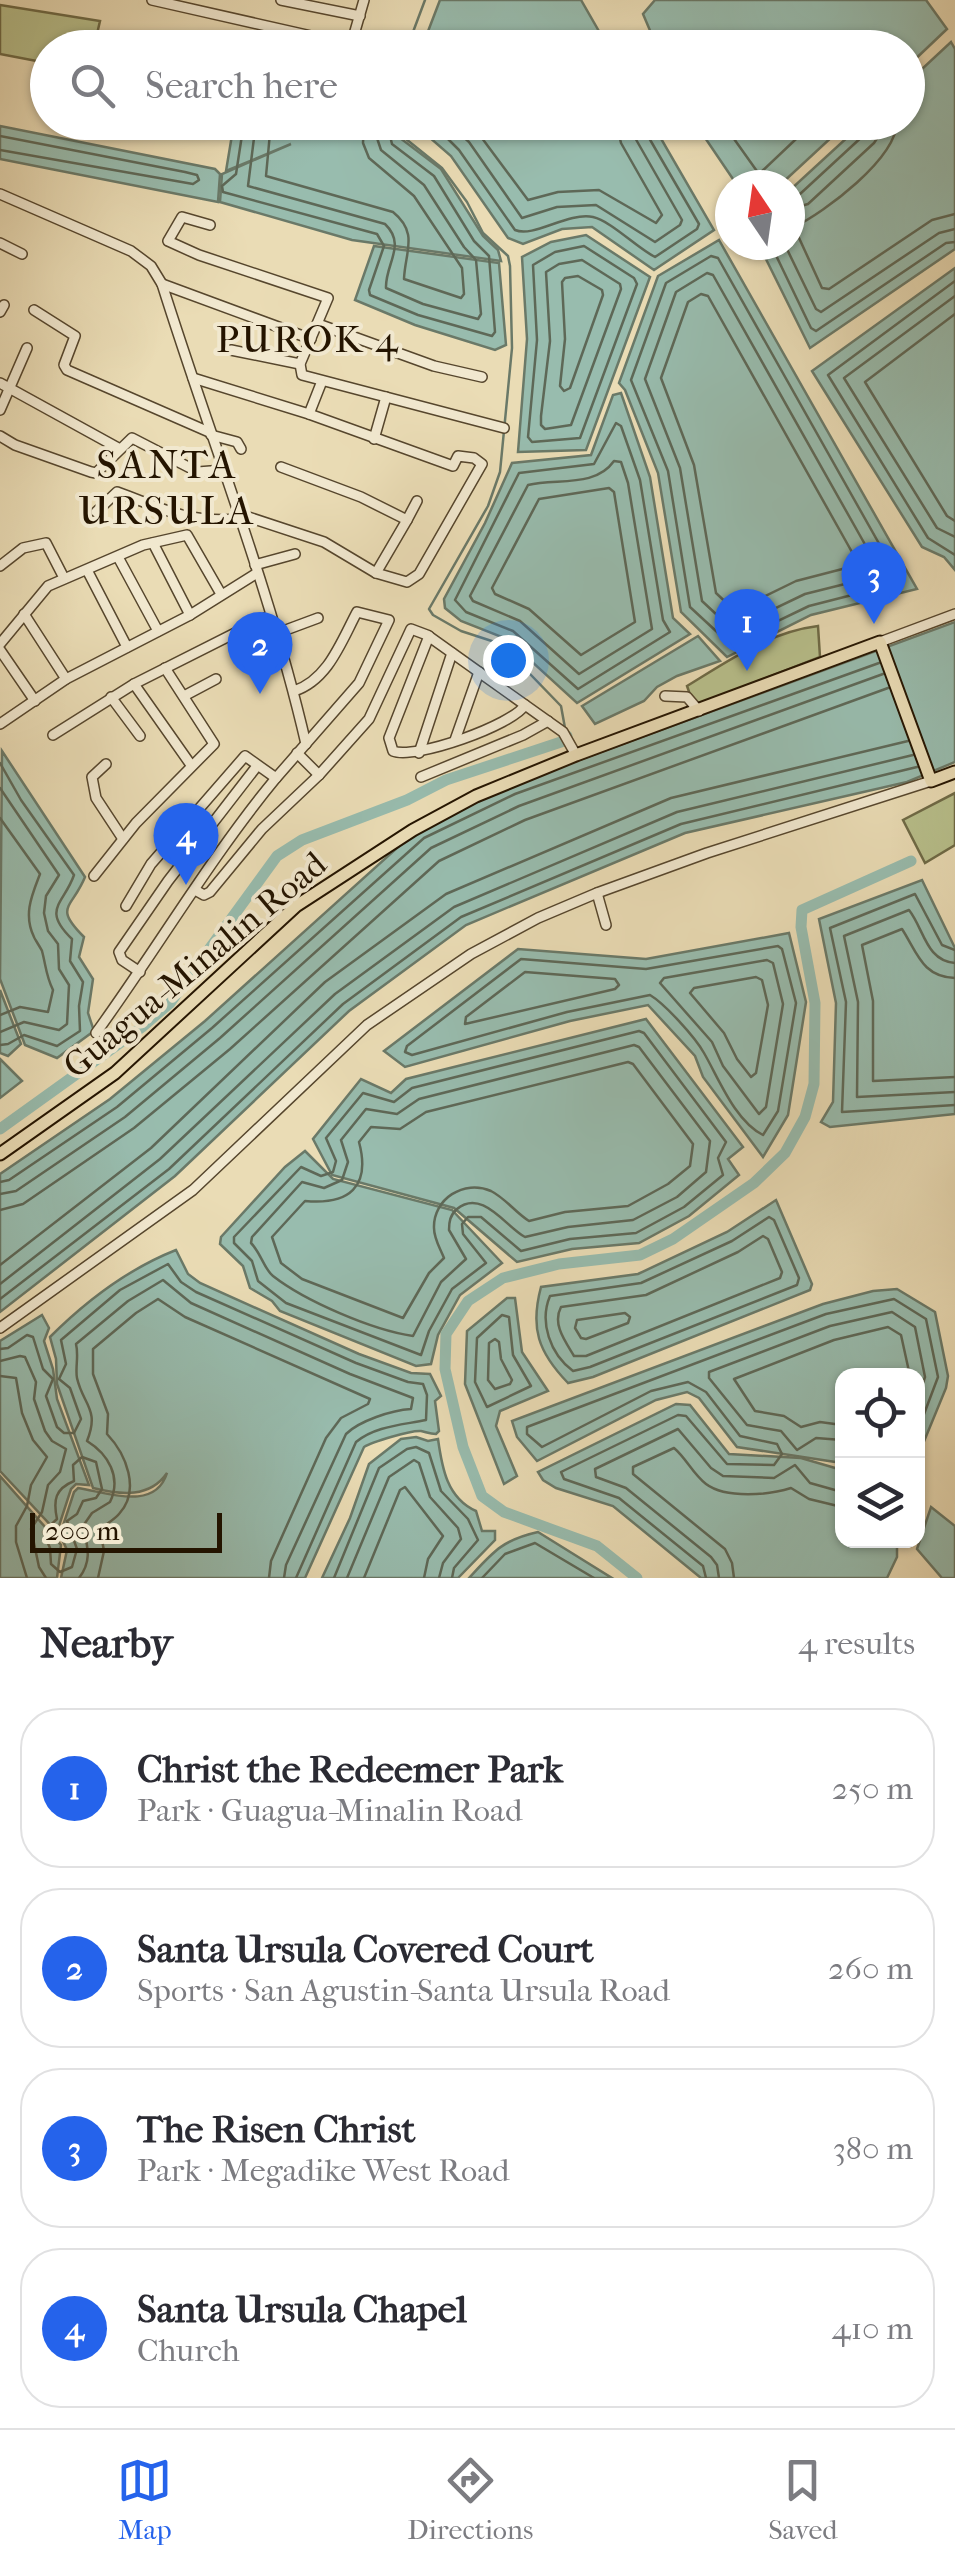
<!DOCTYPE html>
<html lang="en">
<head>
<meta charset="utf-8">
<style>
  body { margin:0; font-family:"IM FELL French Canon",serif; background:#f2f2f3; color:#2b2b33 }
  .controls { position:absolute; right:30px; bottom:30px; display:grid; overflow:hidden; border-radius:20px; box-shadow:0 2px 8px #0004 }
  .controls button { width:90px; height:90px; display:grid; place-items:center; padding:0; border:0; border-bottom:2px solid #e1e1e2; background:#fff; color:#2b2b33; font:50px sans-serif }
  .compass { position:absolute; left:715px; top:170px; width:90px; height:90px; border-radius:50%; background:#fff; box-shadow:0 2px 8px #0004; rotate:347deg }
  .scale { position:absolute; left:30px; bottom:25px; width:192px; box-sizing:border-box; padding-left:10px; border:5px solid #241400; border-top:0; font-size:28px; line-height:35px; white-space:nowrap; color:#241400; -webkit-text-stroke:8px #f1e8cf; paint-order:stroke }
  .you { position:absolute; left:508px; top:660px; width:35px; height:35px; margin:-25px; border:8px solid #fff; border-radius:50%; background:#1a73e8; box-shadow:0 0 0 15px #1a73e833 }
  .badge { display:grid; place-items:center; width:65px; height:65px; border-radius:50%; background:#2563eb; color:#fff; font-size:32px; font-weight:700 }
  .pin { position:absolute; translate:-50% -82px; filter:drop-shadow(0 2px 5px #0008) }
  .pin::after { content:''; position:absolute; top:52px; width:35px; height:30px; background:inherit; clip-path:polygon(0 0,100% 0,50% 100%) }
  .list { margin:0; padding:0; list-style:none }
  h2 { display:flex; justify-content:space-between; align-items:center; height:130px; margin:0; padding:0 40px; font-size:42px }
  h2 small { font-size:32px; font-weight:400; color:#7c7c81 }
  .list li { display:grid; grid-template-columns:65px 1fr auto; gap:30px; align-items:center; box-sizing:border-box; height:160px; margin:0 20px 20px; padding:0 20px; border:2px solid #e1e1e2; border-radius:40px }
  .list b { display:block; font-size:38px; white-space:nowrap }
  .list p { margin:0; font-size:32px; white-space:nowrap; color:#7c7c81 }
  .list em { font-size:32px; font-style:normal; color:#7c7c81 }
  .icon { flex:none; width:55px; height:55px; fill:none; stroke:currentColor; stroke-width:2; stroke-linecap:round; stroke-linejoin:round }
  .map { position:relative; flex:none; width:955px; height:1578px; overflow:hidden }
  .search { position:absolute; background:#fff; box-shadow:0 2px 8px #0004; left:30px; right:30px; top:30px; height:110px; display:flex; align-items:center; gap:25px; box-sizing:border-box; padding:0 35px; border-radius:55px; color:#7c7c81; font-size:38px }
  .sheet { height:850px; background:#fff }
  nav { display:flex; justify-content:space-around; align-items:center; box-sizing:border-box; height:140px; border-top:2px solid #e1e1e2; background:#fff; font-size:28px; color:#7c7c81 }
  nav a { display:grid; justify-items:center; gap:5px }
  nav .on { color:#2563eb }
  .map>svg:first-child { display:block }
</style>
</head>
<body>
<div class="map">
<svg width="955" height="1578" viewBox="0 0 955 1578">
  <rect width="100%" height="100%" fill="#eadcb5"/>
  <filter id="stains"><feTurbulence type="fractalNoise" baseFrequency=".002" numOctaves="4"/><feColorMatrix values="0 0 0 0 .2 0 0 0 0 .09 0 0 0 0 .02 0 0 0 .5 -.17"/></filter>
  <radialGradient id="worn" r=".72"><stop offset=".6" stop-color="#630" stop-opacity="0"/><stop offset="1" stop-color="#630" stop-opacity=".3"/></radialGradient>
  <g fill="#b8c08c" stroke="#6e6a46" stroke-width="2.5">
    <path d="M0,5L100,21L94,47L48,48L47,63L0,54Z"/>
    <path d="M818,626L820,657L694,706L687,686C728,661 769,632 818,626Z"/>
    <path d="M955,793V845L925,863L903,820Z"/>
  </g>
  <g fill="#98bcae" stroke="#6a7968" stroke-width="2.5">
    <path d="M440,0H581L608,47H422Z"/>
    <path d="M655,0H926L947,29L908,66V48L657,47L643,14Z"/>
    <path d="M951,42L955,49V249L810,348L759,245H790V190L863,123L908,122V82Z"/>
    <path d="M422,122L652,123L714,230L654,270L592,227L562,229L523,244L508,238L451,156L421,130Z"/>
    <path d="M234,123H331L316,132L333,123H402L400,138L441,169L483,236L498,250L501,261L352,240L220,202L222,174L291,144L226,171Z"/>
    <path d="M695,123H847L780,185H737Z"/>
    <path d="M0,126L215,169L220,174L218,202L0,159Z"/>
    <path d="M586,235L650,277L586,450L518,452L527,339L522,257L551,242Z"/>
    <path d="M719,240L917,589L811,615L727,657L681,612L658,473L625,390L619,383L658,276Z"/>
    <path d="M374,246L499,263L506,345L495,350L415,325L355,300Z"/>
    <path d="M955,268V570L944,557L922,547L812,371Z"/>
    <path d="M621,393L650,477L673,618L690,634L577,703L507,639L461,621L445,608L444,599L485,523L512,463L591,455L613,395Z"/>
    <path d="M955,622V762L907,782L685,833L466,925L349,1011L175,1176L0,1312V1174L110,1099L205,1021L418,829L511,785Z"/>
    <path d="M698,636L720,661L677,676L657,687L644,701L595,724L582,706Z"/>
    <path d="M2,751L85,877C72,909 53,906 84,937L79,957L93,979L88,1013L94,1031L57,1058L25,1045L0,979Z"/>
    <path d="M922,880L955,948V1114L830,1127L821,1122L833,1102L836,1003L819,919Z"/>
    <path d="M789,933L806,1002L788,1115L763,1157L703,1077L695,1056L648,1005L570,1021L405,1067L384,1051L518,949L646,959Z"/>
    <path d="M0,990L21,1044L8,1056L0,1053Z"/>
    <path d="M646,1019L743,1147L728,1159L739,1175L689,1216L639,1243L572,1249L517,1262L454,1208L332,1175L313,1139L361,1079L391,1093L406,1079Z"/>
    <path d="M0,1059L22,1081L0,1098Z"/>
    <path d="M305,1151L333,1179L452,1210L502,1263L460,1295L438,1335L431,1364L416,1366L280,1311L272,1301L250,1288L243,1266L220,1244L221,1237L285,1167Z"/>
    <path d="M776,1200L812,1284L810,1290L593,1377L568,1383C538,1352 530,1328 541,1287L638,1274L727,1232Z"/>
    <path d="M176,1250L188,1274L200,1283L359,1354L411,1373L430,1374L441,1396L435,1401L439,1431L436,1434C430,1434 426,1432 421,1431C411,1430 372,1442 364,1447L305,1578H61L67,1550L60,1535L74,1492L78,1488C106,1492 155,1512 167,1473C150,1498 121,1495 93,1488L57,1384L56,1359L50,1337C87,1300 128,1269 176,1250Z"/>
    <path d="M897,1289L935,1312L948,1376L946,1388L918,1456V1376H842V1463L737,1447L699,1398L687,1392L656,1400L537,1461L517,1437L512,1421L823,1304L873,1291Z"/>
    <path d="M507,1298H515L522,1352L548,1391L500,1411L496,1426L517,1476L504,1484L465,1384L467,1331Z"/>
    <path d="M42,1315L49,1328L44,1341L53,1369L57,1399L89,1485L76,1484L71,1489L57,1532L0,1471V1341Z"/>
    <path d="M676,1404L690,1405L729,1454L801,1458L842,1470V1540L897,1541V1557L887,1578H701L613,1506L556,1488L543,1480L538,1472Z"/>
    <path d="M416,1437L428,1441L438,1439C442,1468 447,1498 476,1511L482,1531H495V1540L458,1578H322L350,1518L369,1464L401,1439Z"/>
    <path d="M0,1476L61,1545L57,1578H0Z"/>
    <path d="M931,1507L955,1526V1578H942L917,1549Z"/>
    <path d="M538,1532L612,1578H469C493,1552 502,1540 538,1532Z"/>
  </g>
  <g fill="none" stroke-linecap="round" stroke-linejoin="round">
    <g stroke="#5e6857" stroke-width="2.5">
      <path d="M244,122L236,174L222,186L223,192L377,234L384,246L369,290L370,295L418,315L492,336L495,332L489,256L474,241L434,176L392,144L390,136L392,122"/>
      <path d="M256,122L248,186L385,224C407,245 385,264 386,288L423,304L478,319L481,314L476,260L464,247L424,185L381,150L377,138L379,122"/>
      <path d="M271,122L266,176L393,212C419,233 405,252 404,279L461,298L464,294L462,268L414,196L369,158L363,143L364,122"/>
      <path d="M431,122L459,150L515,230C534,238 567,212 593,217C611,221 637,248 655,257L697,229L699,224L645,131L644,122"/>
      <path d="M447,122L469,142L522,218L557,207L596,205L655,242L680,225L682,220L634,136L631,122"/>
      <path d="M470,122L528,200L558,192L599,190L656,223L662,215L621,143L616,122"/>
      <path d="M722,122L759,174L814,122"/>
      <path d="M897,122C896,159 825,212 794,227L822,288L829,289L932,220L955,214"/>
      <path d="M0,136L185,172L197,175L199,180L193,184L0,150"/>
      <path d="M790,197L800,194L865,134L869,122"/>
      <path d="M790,209L808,204L874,143L880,134L882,122"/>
      <path d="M771,245L811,328L816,331L946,243L955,242"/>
      <path d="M785,245L816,309L821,312L939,233L955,229"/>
      <path d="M584,246L634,278L637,284L580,438L532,442L528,437L537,340L533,265L555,252Z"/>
      <path d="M711,256L718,258L899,579L895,584L809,606L730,644L690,607L668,471L631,380L666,283Z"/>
      <path d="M582,260L620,284L621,289L571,425L545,429L541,425V416L550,341L546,272L559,264Z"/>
      <path d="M707,273L713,275L880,571L877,576L805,594L732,629L702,601L680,468L645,379L676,292Z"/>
      <path d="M578,276L602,290L603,295L570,388L564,391L560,386L565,339L562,282L565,278Z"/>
      <path d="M955,281L828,375L928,538L955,555"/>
      <path d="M701,294L708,296L857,561L854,566L796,581L735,611L716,593L694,465L661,378L688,302Z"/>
      <path d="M955,296L844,378L937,528L955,537"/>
      <path d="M955,314L865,382L947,516L955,521"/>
      <path d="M616,423L621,426L640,480L663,620L670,632L578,689L513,631L466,612L455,600L519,473L594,464Z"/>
      <path d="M614,461L621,462L628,483L652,629L579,674L520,621L473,601L470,596L528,485C557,478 595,488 614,461Z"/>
      <path d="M609,488L614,492L635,622L581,655L529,609L495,594L492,588L539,499Z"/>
      <path d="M0,763L21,800L74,875C64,904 41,909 72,939L70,961L83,982L79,1006L80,1031L57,1046L24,1035L8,1044L0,1045"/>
      <path d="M0,788L59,875L46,896L44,913L48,931L58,944L59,969L69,985L67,1024L59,1030L24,1022L0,1032"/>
      <path d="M0,818L40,874C32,895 23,914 34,937C34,938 42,950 42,951C46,966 46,976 53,990L48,1012L20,1007L0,1015"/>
      <path d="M778,946L782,949L796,1003L778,1111L763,1135C735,1121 719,1079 704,1053C695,1037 665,1004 650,995L567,1012L412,1055L405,1052L407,1046L521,959L646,969Z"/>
      <path d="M955,950L942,945L915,894L830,928L846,1002L842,1112L955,1105"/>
      <path d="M767,960L773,963L783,1004L766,1107L759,1114L723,1066L712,1042L660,983L664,978Z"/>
      <path d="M955,963C926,961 924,929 909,910L844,936L858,1002L857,1097L955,1092"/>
      <path d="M525,972L615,979L619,985L615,989L465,1024L466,1017Z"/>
      <path d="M756,977L762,980L768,1005L756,1073L751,1077L737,1059L724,1033L690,993L694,988Z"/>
      <path d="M955,978C922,977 917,952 902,929L862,945L873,1001V1081L955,1077"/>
      <path d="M639,1031L644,1033L726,1142L718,1158L723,1175L684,1207L636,1233L570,1239L521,1251L481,1217H468L462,1224L463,1234L486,1263L452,1289L429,1331L421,1355L286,1303L258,1281L252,1261L234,1243V1237L301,1167L321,1176L333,1172L336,1161L326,1138L363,1093L394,1102L412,1088Z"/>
      <path d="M634,1045L639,1047L710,1141L706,1172L677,1197L633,1220L568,1227L525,1237C506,1227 482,1188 457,1209C450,1215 449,1222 449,1230L466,1259L441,1282L413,1336C372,1330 305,1301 273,1276C264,1269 261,1253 251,1243L252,1237L302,1182L324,1188L342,1180L348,1162L341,1140L366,1109L397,1114L419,1099Z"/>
      <path d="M628,1062L633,1064L693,1144L690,1166L668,1184L628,1206L565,1212L529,1221C516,1213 505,1198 491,1191C464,1179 433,1199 434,1228C434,1239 440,1248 444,1258L429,1273L403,1318L302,1279L281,1263L272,1237L305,1201C349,1205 371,1187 359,1142L371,1127L400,1129L426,1112Z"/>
      <path d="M0,1182L9,1180L117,1107L212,1028L424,838L515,794L879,663"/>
      <path d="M0,1194L16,1191L125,1117L220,1038L431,848L519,806L883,674"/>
      <path d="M0,1210L23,1204L134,1128L230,1049L439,861L525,820L888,688"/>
      <path d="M769,1217L774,1220L799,1278L797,1285L590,1367L573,1371C550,1354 539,1322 550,1296L641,1283L732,1241Z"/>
      <path d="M763,1236L768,1239L782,1272L780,1278L586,1356H574C565,1341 552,1324 561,1307L646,1295L738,1252Z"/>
      <path d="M0,1265L151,1148L325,982L446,894L671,798L908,741"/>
      <path d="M0,1284L160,1159L335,994L454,907L677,812L913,755"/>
      <path d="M0,1299L169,1169L343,1004L461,917L681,824L917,767"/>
      <path d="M625,1313L630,1317L628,1323L586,1339L581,1338L575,1328L577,1320Z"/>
      <path d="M502,1315L509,1317L513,1355L531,1386L487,1407L475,1382L477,1338Z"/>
      <path d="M495,1339L499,1342L501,1359L512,1380L510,1384L495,1389L488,1380L489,1343Z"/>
      <path d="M0,1349L8,1348L27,1335L33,1337L43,1369L53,1379L46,1396L57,1427L64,1433H74L81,1419L70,1388L59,1379L66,1364L61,1340L120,1290L168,1264L181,1282L196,1292L356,1363L408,1382L423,1384L427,1395L426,1420C402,1425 375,1426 356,1442L296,1578"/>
      <path d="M0,1361L20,1356L25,1357L36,1382L34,1399L45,1431L52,1441L66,1449L60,1472L48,1485L42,1512L31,1529L39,1567L46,1578"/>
      <path d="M0,1376L16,1378L22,1413L33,1440L47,1457L31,1485L27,1506L16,1526V1542L27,1578"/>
      <path d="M842,1425L820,1422L801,1427L784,1416L755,1411L734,1379L834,1340L888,1327L901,1335L910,1376"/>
      <path d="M842,1440L816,1438L797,1450L781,1431L747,1425L709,1378V1372L830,1326L892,1312L915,1327L925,1377L918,1398"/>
      <path d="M82,1457L96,1462L102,1489L96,1498L83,1501L77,1514L67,1521L77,1549L72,1567L60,1572L51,1564L50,1548L43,1532L57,1519C53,1500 55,1489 74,1481L73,1465Z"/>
      <path d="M79,1578C93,1560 87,1545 83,1526L92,1513L110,1502C122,1477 108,1454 87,1441C100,1409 83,1405 77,1378C75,1368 79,1356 76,1344L128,1301L163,1280L191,1303L350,1374L413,1398L411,1409C392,1410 359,1421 346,1434L286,1565L284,1578"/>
      <path d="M98,1578L104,1551L100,1529C106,1524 114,1520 119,1514C141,1490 126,1454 107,1434L108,1414L93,1374V1349L136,1313L158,1299L185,1317L370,1399L368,1404L341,1418L326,1438L271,1561L269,1578"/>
      <path d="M334,1578L379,1468L407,1449L416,1447L429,1453L441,1491L468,1519L478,1540L454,1568L452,1578"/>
      <path d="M347,1578L389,1477L414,1460L419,1463L430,1497L458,1528L461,1539L443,1563L439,1578"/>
      <path d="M364,1578L400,1490L405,1487L443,1536L428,1559L424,1578"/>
      <path d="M482,1578L505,1554L535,1543L594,1578"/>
      <path d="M706,1578L703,1566L619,1498L564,1479L561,1472L678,1415L686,1416L727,1464L774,1465L782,1454L777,1444L740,1436L706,1392L688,1382L651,1391L542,1447L527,1434V1427L826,1314L894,1299L926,1319L938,1377L918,1430"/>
      <path d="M719,1578L717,1565L711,1557L626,1488L596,1477L595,1469L678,1429L711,1468L723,1476L774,1478L795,1465L810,1483L842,1492"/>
      <path d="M734,1578L732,1563L725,1549L633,1474V1467L674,1448C686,1458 693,1474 706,1484C726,1499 769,1495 791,1488L809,1499L842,1507"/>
    </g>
    <g stroke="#6a7968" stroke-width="2.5">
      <path d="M407,48L425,0"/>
      <path d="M404,122L401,135L442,168L467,202L483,233L508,256L510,266L512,348L500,472L488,506L429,609L433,615L461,631L501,644L561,706L565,728"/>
    </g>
    <g stroke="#98bcae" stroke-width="11">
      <path d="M0,1129L142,1027L170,1003L277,856L302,840L407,800L446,780L561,742L567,736"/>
      <path d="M637,1578L597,1546L504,1512L482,1496L463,1447L445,1369L446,1334L468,1301L503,1278L559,1264L640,1255L673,1239L754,1183L785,1153L805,1117L814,1084L815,1003L801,927L802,910L911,861"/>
    </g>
    <g stroke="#56462d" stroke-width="12">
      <g id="minor">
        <path d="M152,0L351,45L364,0"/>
        <path d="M281,0L360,16"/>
        <path d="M0,194L131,251L151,266L162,284C210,437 270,588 306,744"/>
        <path d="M210,225L182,217L168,241L199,255L328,298L300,364L302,375L504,428"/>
        <path d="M0,243L22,254"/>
        <path d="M162,284L311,339"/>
        <path d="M34,310L75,336L64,365L67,370L209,432"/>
        <path d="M0,312L4,305"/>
        <path d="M318,324L434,366L482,377"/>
        <path d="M231,350L300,364"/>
        <path d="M193,378L309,414L453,466L458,456L474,458L482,464L419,574L407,582L376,573L324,542L236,513"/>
        <path d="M0,383L120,449"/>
        <path d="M0,410L27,348"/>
        <path d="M309,414L322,381"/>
        <path d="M211,435L237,442L241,449"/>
        <path d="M0,436L15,445L91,472L96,473L132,438L198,472L223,470"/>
        <path d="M374,439L386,397"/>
        <path d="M281,467L361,497L407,520L376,573"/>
        <path d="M96,512L117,492C164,509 186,523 239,519"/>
        <path d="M407,520L417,501"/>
        <path d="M153,543L190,615"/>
        <path d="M118,557L158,631"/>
        <path d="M255,565L295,554"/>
        <path d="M0,566L23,548L46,543L64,578"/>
        <path d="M87,570L127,647"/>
        <path d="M24,614L66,679"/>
        <path d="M275,634L318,618"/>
        <path d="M429,636L389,738L393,751C415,760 513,725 525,705"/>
        <path d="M880,642L955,614"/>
        <path d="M0,644L48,586L143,545L187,535L221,594"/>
        <path d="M0,650L35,701"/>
        <path d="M134,684L191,765"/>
        <path d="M184,696L216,679"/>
        <path d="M665,696L687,697L699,711"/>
        <path d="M111,697L140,736"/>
        <path d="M0,724L66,679L190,615L257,573"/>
        <path d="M53,735L134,684L269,616"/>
        <path d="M455,740L479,672"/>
        <path d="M297,753L319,775"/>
        <path d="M419,753L452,653"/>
        <path d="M106,764L92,777L96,798L123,839"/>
        <path d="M421,777L523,735L548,721"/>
        <path d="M94,876L136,823L214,744L165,668"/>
        <path d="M195,890L204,895L210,892L262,829L319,775L369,719L411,629L427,635L563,732L576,755"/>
        <path d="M597,893L606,925"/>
        <path d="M126,906L151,864L245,756L276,778L359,683L389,620L357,612C341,642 328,680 294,691"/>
        <path d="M140,972L122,960L119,952L168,881L257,766"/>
        <path d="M96,1033C157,949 210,858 276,778"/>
        <path d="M0,1328L193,1190L367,1025L471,954L538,918L597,893L707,853L931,781"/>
      </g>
    </g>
    <g stroke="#241400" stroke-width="15">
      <path id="major" d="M0,1154L115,1073L296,906L413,830L476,796L576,755L880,642L931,781L955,772"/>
    </g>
    <use href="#minor" stroke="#f1e8cf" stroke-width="9"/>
    <use href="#major" stroke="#eadcb5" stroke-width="11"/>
  </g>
  <g text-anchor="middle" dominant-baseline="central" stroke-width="8" stroke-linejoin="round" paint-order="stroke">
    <g font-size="35" fill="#241400" stroke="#f1e8cf">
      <text transform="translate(195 965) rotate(-40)">Guagua-Minalin Road</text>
    </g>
    <g font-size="38" letter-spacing="2.5" fill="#241400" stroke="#f1e8cf">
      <text x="308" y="339">PUROK 4</text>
    </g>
    <g font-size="40" letter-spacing="2.5" fill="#241400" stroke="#f1e8cf">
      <text x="167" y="465">SANTA<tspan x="167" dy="46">URSULA</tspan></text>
    </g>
  </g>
  <rect width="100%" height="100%" filter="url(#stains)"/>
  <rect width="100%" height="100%" fill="url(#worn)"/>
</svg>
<div class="controls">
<button><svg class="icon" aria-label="locate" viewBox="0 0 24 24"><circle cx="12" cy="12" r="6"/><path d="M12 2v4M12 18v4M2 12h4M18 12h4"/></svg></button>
<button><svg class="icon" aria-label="layers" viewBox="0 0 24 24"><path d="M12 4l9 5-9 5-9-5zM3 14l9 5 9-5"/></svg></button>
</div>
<svg class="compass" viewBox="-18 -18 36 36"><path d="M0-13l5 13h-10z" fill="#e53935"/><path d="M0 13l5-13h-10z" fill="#7c7c81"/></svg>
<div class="scale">200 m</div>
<div class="you"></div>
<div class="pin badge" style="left:747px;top:671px">1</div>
<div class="pin badge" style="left:260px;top:694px">2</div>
<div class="pin badge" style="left:874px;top:624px">3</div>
<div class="pin badge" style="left:186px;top:885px">4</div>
<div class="search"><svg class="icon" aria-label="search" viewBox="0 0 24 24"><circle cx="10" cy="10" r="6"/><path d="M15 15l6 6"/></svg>Search here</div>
</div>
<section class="sheet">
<h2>Nearby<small>4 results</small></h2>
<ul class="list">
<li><span class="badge">1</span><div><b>Christ the Redeemer Park</b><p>Park · Guagua-Minalin Road</p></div><em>250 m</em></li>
<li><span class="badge">2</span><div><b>Santa Ursula Covered Court</b><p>Sports · San Agustin-Santa Ursula Road</p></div><em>260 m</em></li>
<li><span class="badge">3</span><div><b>The Risen Christ</b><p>Park · Megadike West Road</p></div><em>380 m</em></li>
<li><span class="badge">4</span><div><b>Santa Ursula Chapel</b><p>Church</p></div><em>410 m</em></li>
</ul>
</section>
<nav>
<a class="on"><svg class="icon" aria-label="map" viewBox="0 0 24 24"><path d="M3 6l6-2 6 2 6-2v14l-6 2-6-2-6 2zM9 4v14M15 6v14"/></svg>Map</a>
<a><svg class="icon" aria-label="directions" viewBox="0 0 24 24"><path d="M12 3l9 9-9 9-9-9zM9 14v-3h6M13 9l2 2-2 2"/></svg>Directions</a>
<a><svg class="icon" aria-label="saved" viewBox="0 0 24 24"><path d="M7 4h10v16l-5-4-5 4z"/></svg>Saved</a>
</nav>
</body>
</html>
